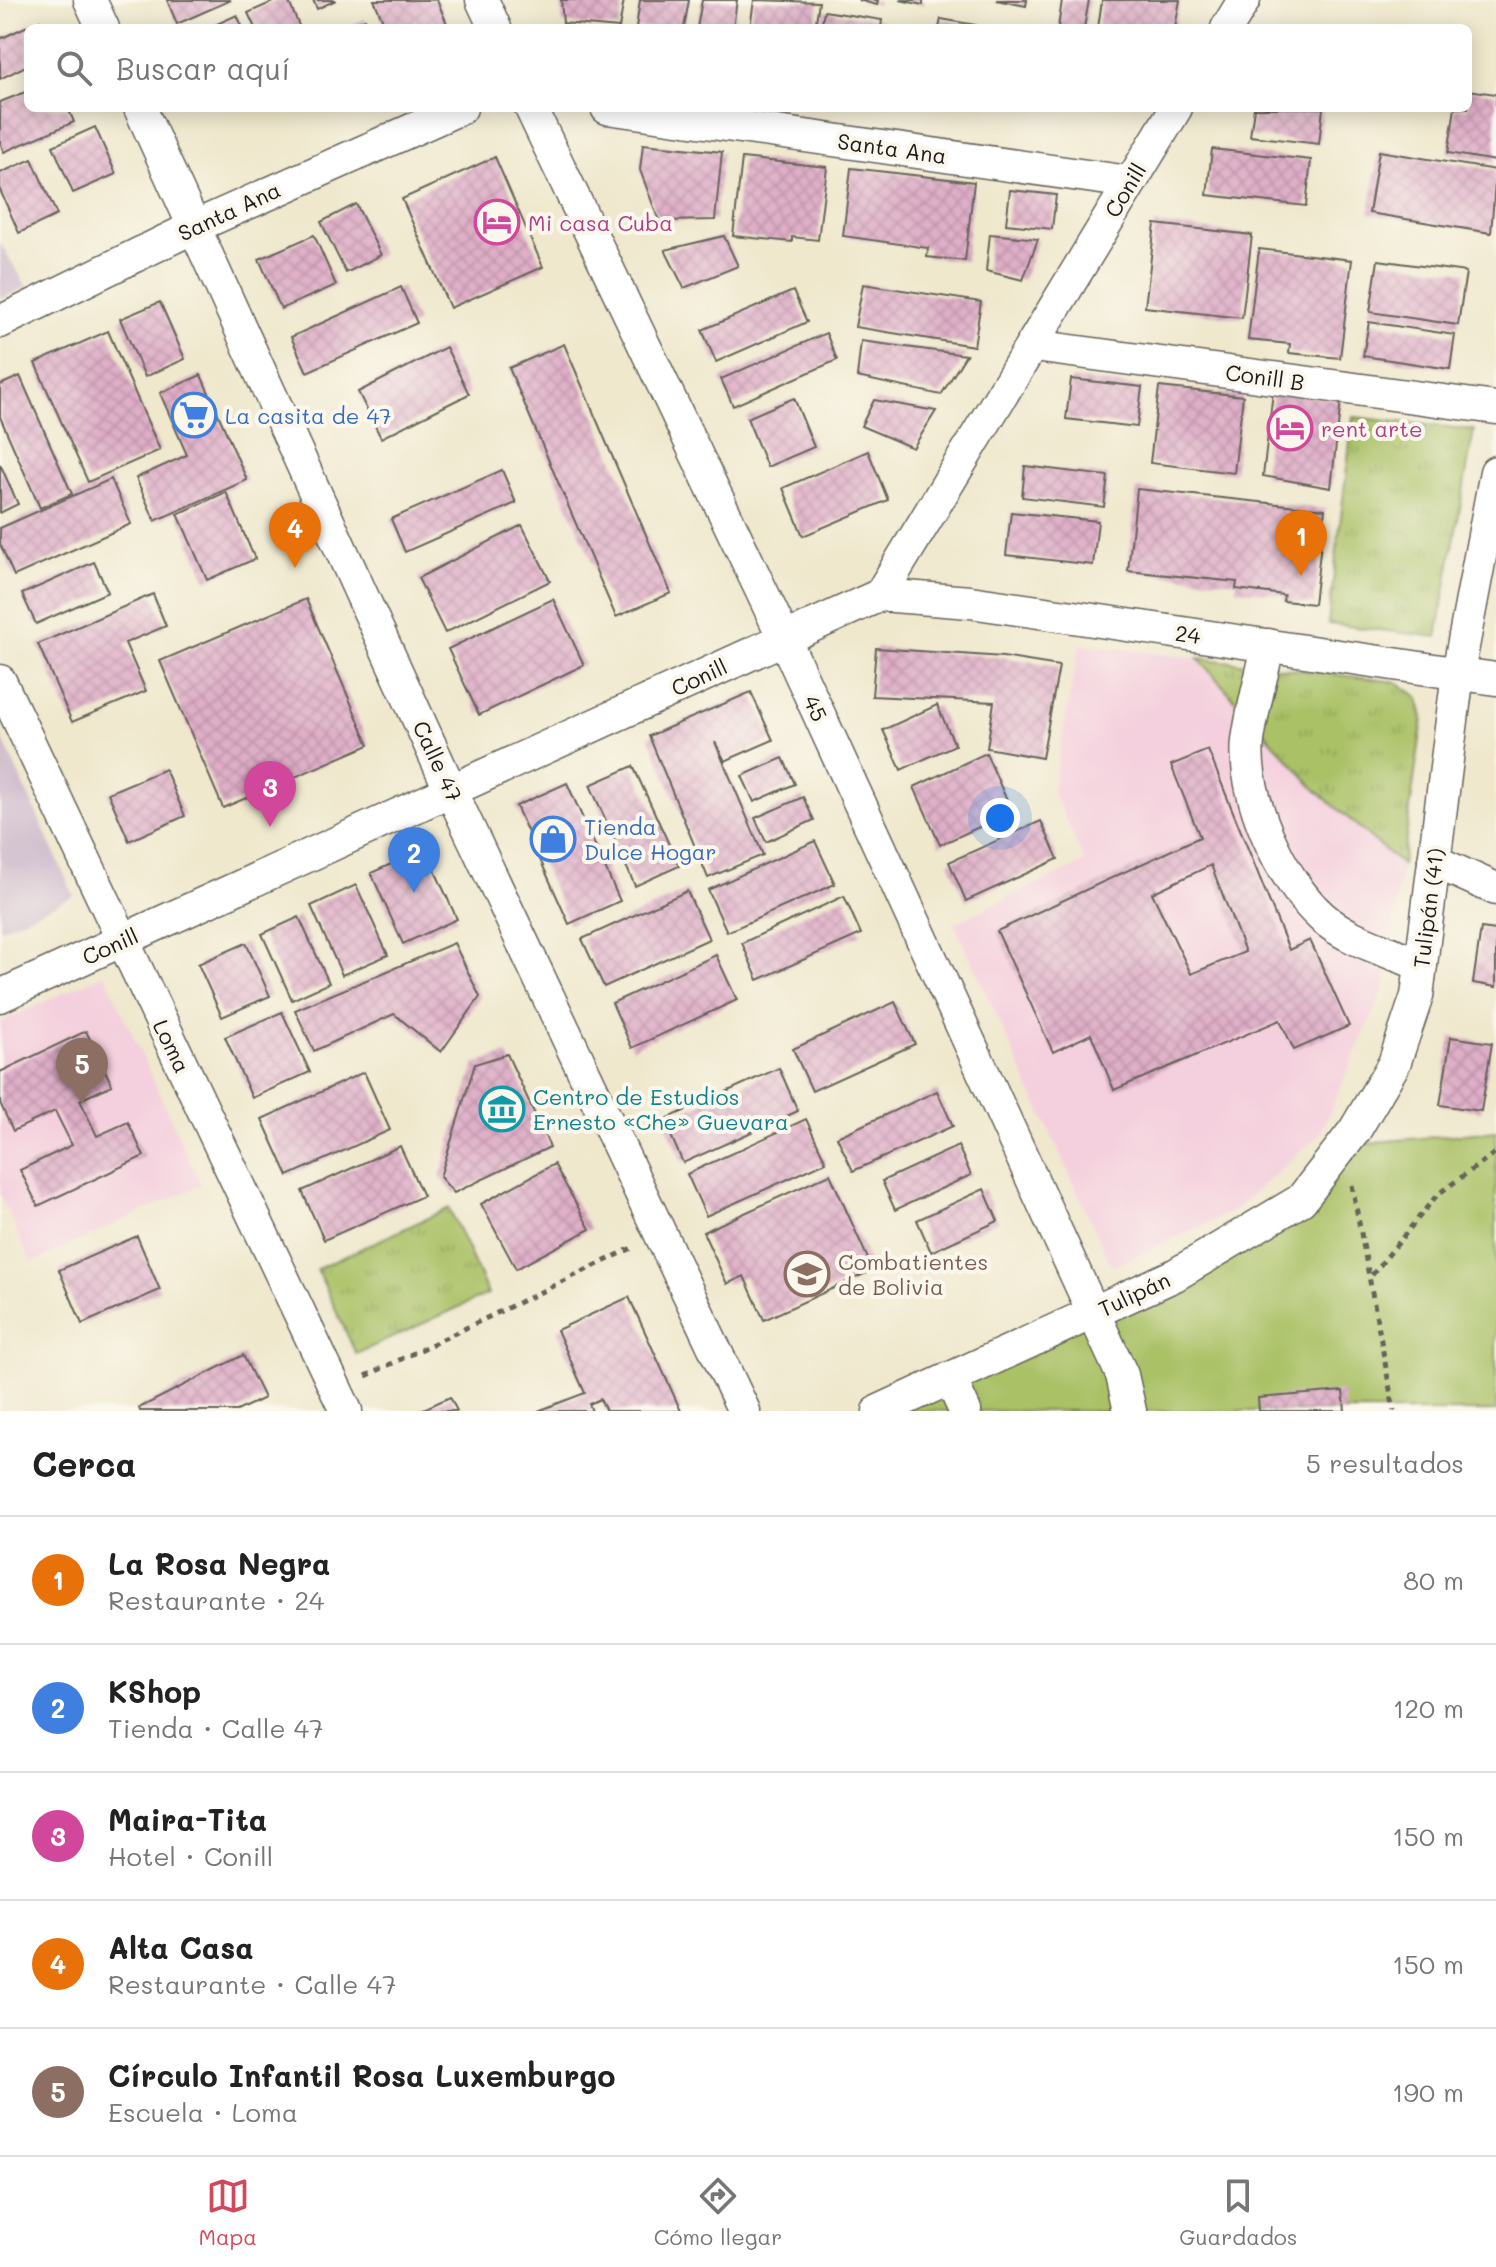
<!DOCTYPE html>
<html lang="es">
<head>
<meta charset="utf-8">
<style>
  body { margin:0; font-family:Mali,sans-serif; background:#f2f2f2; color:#222 }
  .you { position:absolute; left:1000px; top:818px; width:28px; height:28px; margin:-20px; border:6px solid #fff; border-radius:50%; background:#1a73e8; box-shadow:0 0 0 12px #1a73e833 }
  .badge { display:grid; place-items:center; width:52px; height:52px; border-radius:50%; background:#d1495b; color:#fff; font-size:26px; font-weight:700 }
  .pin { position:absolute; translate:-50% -66px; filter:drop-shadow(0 2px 4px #0008) }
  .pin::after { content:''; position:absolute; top:42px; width:28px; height:24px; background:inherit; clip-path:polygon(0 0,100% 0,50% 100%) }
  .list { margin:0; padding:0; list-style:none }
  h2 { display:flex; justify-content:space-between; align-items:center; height:104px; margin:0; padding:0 32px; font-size:34px }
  h2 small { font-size:26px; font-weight:400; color:#767676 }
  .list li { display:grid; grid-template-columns:52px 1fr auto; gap:24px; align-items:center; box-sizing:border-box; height:128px; padding:0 32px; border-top:2px solid #e0e0e0 }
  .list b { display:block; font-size:30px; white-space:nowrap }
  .list p { margin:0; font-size:26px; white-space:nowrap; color:#767676 }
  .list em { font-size:26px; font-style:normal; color:#767676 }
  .icon { flex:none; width:44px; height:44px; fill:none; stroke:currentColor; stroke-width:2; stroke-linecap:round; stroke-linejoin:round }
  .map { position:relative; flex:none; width:1496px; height:1411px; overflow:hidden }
  .search { position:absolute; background:#fff; box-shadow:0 4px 20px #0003; left:24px; right:24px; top:24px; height:88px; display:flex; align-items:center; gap:20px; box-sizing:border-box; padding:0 28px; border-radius:12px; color:#767676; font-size:30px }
  .sheet { height:744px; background:#fff }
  nav { display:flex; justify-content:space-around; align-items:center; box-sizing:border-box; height:112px; border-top:2px solid #e0e0e0; background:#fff; font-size:22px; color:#767676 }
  nav a { display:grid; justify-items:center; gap:4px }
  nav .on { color:#d1495b }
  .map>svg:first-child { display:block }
</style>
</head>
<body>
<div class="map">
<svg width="1496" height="1411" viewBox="0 0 1496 1411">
  <defs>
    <pattern id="park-tufts" width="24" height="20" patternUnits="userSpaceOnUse" patternTransform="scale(2)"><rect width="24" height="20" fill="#aac166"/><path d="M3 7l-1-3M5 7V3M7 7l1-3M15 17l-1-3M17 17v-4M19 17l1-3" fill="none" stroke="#92a558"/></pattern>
    <pattern id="building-cross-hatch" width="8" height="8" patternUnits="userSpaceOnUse" patternTransform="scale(2)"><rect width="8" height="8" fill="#dfafc8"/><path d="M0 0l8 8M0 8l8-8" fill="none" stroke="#bf96ab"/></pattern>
  </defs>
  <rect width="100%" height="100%" fill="#fbf7ec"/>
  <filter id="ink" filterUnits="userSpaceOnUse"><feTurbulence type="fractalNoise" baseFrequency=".0125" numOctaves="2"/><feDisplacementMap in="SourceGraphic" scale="16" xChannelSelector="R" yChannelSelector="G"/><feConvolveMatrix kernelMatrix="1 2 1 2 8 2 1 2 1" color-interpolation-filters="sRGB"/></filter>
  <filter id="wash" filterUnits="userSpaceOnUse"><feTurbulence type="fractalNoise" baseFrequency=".006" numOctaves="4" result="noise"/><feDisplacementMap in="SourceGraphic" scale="32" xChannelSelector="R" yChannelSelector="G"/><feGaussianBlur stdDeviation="1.8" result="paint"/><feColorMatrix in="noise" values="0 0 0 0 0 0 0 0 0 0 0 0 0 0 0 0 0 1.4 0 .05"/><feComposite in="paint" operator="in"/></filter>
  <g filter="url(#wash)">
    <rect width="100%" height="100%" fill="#efe8cd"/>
    <g fill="#f4cfdd">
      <path d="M1080,644L1397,682L1418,697L1423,718L1384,989L1320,1134L1234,1211L1112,1267L954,923L1085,862L1052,790Z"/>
      <path d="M105,974L201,1185L31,1263L0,1194V1022Z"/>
    </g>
    <g fill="#d0bdcd">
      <path d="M0,243L27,287L0,299Z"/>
      <path d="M0,733L74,896L0,929Z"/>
    </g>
    <path fill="#aac166" stroke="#636e41" stroke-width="2" d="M1496,1131V1411H879L1301,1200L1344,1145Z"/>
    <g fill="url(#park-tufts)" stroke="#636e41" stroke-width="2">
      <path d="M1353,417L1474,430L1437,637L1328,624Z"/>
      <path d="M1198,658L1397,682L1418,697L1423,718L1402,865L1316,790Z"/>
      <path d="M449,1208L488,1294L356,1354L317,1269Z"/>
    </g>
    <g id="blocks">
      <g fill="url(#building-cross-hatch)" fill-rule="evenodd">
        <path d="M167,0H231L177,24Z"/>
        <path d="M277,0H288L300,28H255L248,13Z"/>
        <path d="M313,0H336L317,9Z"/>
        <path d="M374,0H437L448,26L386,28Z"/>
        <path d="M561,0H624L619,28L563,23Z"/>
        <path d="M640,0H689L684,28H636Z"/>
        <path d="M702,0H737L733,28H697Z"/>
        <path d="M754,0L819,2L815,28H750Z"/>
        <path d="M858,0H878L877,5Z"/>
        <path d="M900,0H923V5Z"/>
        <path d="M996,0H1027L1026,6Z"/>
        <path d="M1062,0H1089L1084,28H1058Z"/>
        <path d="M1102,0H1180L1175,28H1098Z"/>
        <path d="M824,11L882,20L881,28H821Z"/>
        <path d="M237,15L243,28H208Z"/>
        <path d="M365,19L369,28H344Z"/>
        <path d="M941,19L976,25V28H939Z"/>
        <path d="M40,20L44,28H28V65L0,79V39Z"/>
        <path d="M1468,90L1496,94V161L1448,153L1455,108H1468Z"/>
        <path d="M28,91V108H68L74,122L4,152L0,142V102Z"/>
        <path d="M1254,108H1323L1319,144L1250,136Z"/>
        <path d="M95,127L116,174L73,193L53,146Z"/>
        <path d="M643,144L722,152L715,220L659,221L640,170Z"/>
        <path d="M1212,149L1311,160L1306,206L1207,195Z"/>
        <path d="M1379,151L1496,170L1491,233L1369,213Z"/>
        <path d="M495,157L543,267L450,308L402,199Z"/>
        <path d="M742,158L827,167L818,240L792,237V242L733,236Z"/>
        <path d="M32,159L57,215L19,233L0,190V173Z"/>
        <path d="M851,168L974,182L965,261L927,257L928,248L843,236Z"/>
        <path d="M1010,190L1056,195L1052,229L1006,224Z"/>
        <path d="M356,204L381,255L346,273L321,222Z"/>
        <path d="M1155,224L1252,235L1242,318L1145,307Z"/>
        <path d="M990,234L1038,239L1023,280L986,271Z"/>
        <path d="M314,235L336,285L281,309L259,259Z"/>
        <path d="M724,236L738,266L684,288L665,250Z"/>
        <path d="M1259,249L1352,260L1340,358L1289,353L1290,344L1248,340Z"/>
        <path d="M1378,260L1466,272L1458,325L1370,312Z"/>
        <path d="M863,284L981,302L974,346L855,327Z"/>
        <path d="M401,287L417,323L307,372L291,337Z"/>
        <path d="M793,291L807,322L716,362L702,330Z"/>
        <path d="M160,302L185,359L145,377L120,319Z"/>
        <path d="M1369,322L1455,335L1450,369L1363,356Z"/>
        <path d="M108,331L160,450L88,482L35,363Z"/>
        <path d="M826,333L837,360L733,406L721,379Z"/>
        <path d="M861,341L966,355L941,395L857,377Z"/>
        <path d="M564,344L671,593L616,617L509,368Z"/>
        <path d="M446,347L469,394L381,438L358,392Z"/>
        <path d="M201,375L247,480L155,521L136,478L187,455L160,393Z"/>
        <path d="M20,376L72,494L40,508L0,417V385Z"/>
        <path d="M1071,379L1142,387L1137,427L1066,419Z"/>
        <path d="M1159,387L1243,396L1234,473L1150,463Z"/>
        <path d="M1273,392L1341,400L1331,488L1263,476Z"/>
        <path d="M794,398L814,447L767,467L747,418Z"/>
        <path d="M874,400L936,411L913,448L861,426Z"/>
        <path d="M868,451L888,500L803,536L783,488Z"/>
        <path d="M0,464L18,504L0,513Z"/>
        <path d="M1025,466L1108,476L1104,507L1022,497Z"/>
        <path d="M502,470L516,503L405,552L391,519Z"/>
        <path d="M111,479L131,524L14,576L0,544V528Z"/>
        <path d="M1137,489L1325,509L1314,604L1283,601L1284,595L1236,589L1237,582L1128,571Z"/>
        <path d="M226,492L255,559L207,580L178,514Z"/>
        <path d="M1011,512L1098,521L1093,565L1006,555Z"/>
        <path d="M522,525L550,581L445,633L418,578Z"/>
        <path d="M94,562L108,592L36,624L22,594Z"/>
        <path d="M153,594L166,626L125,643L146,691L72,722L38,644Z"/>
        <path d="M306,599L369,745L223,808L160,661Z"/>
        <path d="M553,599L584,665L479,715L448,649Z"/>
        <path d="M876,648L1003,657L1059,666L1042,758L987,748L994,702L872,696Z"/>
        <path d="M751,692L773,740L725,761L715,742L763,855L708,878L649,736Z"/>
        <path d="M937,705L955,745L901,770L883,730Z"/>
        <path d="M1208,750L1289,950L1310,940L1349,1026L1294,1050L1280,1020L1114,1090L1091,1034L1053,1052L997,931L1200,837L1171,765ZM1211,865L1245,952L1191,974L1152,893Z"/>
        <path d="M986,753L1012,812L940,845L914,787Z"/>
        <path d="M783,758L795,784L754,802L742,776Z"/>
        <path d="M633,766L679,866L635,886L590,785Z"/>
        <path d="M165,769L185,816L129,841L108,793Z"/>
        <path d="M567,783L620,901L569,924L516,806Z"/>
        <path d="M803,797L814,820L766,842L755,818Z"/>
        <path d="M1041,821L1058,859L966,901L949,862Z"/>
        <path d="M815,841L835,884L727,932L708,890Z"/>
        <path d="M425,849L457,919L403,944L371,873Z"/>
        <path d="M356,885L388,955L342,975L311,906Z"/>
        <path d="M687,891L709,939L604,987L582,939Z"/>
        <path d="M844,896L861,934L758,980L742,943Z"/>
        <path d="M299,917L329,983L292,1000L262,934Z"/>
        <path d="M1481,928L1496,930V987L1473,983Z"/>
        <path d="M246,943L270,996L222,1017L198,964Z"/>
        <path d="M454,943L480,997L441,1052L394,1014L314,1051L295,1010Z"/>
        <path d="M716,955L737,1000L632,1048L612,1003Z"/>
        <path d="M895,1002L915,1044L812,1091L793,1049Z"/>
        <path d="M282,1012L310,1072L252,1098L225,1037Z"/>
        <path d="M86,1031L112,1085L80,1100L97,1136L128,1122L144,1156L38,1206L20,1170L72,1145L55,1111L13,1131L0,1103V1072Z"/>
        <path d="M1451,1037L1492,1043L1481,1111L1440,1105Z"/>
        <path d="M507,1054L550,1147L454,1193L440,1177L475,1064Z"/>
        <path d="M779,1068L798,1111L683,1163L664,1120Z"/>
        <path d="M364,1072L390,1130L288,1176L262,1119Z"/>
        <path d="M937,1091L953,1126L853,1171L837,1137Z"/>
        <path d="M806,1119L826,1162L706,1216L687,1174Z"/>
        <path d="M400,1146L423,1196L324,1240L302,1191Z"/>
        <path d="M958,1146L971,1175L895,1210L882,1181Z"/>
        <path d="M554,1164L590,1229L516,1269L481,1204Z"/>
        <path d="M830,1174L873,1270L764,1320L744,1276L727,1284L703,1232Z"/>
        <path d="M984,1189L998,1221L931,1252L917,1220Z"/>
        <path d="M137,1236L160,1290L82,1324L59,1270Z"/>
        <path d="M629,1297L681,1411H606L600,1399L589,1404L592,1411H538L585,1393L557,1330Z"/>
        <path d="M243,1355L264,1398L237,1411H140L139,1408Z"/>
        <path d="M1343,1391L1345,1411H1259L1258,1398Z"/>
        <path d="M450,1397L457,1411H419Z"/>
      </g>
    </g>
  </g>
  <g filter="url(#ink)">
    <use href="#blocks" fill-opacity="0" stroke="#66635a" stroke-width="2"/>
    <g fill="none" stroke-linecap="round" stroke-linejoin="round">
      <g stroke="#66635a" stroke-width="35">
        <g id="minor">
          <path d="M90,0L103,28"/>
          <path d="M482,0L495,28"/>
          <path d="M1227,28L1244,0"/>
          <path d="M140,108L451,791L744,1411"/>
          <path d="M531,108L784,638L1122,1375L1130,1411"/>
          <path d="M607,108L1129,182"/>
          <path d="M0,322L194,227L461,108"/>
          <path d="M1034,346L1496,408"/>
          <path d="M880,595L970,602L1496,679"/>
          <path d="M1268,645C1262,677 1252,709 1248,741C1242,795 1282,882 1322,917C1347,940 1390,951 1421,965"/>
          <path d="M0,681L346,1411"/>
          <path d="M1434,861L1496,889"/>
          <path d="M0,996L880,595L1176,108"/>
          <path d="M950,1378L965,1411"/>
          <path d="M879,1411L1175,1275L1301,1200L1355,1130L1394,1064L1417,996L1458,673L1496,472"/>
        </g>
      </g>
      <g stroke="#66635a" stroke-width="5" stroke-dasharray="6 6" stroke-linecap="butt">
        <path d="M1352,1185L1394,1411"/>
        <path d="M1372,1275L1437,1195L1496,1152"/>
        <path d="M366,1376L634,1247"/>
      </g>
      <use href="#minor" stroke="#fff" stroke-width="32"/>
    </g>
  </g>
  <defs>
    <g id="hotel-ring" transform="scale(2.3)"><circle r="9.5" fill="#fbf7ec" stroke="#d1479c" stroke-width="1.5"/><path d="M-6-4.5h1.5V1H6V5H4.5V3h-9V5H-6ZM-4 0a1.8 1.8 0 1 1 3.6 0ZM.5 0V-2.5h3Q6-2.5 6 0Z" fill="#d1479c"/></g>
    <g id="supermarket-ring" transform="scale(2.3)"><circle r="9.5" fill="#fbf7ec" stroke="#3f7fe0" stroke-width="1.5"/><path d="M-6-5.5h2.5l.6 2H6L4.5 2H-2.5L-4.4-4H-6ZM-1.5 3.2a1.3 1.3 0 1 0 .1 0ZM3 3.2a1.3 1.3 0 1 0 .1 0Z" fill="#3f7fe0"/></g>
    <g id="shop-ring" transform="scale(2.3)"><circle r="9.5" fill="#fbf7ec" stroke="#3f7fe0" stroke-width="1.5"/><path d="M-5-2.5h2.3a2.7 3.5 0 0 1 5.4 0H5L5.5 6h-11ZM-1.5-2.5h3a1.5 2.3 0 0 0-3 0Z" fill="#3f7fe0"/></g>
    <g id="museum-ring" transform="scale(2.3)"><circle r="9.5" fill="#fbf7ec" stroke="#0f9aa8" stroke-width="1.5"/><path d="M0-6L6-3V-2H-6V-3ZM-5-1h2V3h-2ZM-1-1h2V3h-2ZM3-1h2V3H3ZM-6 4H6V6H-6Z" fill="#0f9aa8"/></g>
    <g id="school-ring" transform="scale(2.3)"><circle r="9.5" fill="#fbf7ec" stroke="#8d6e63" stroke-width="1.5"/><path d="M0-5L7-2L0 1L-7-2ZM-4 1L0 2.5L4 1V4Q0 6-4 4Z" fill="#8d6e63"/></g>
  </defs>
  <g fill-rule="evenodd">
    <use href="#hotel-ring" x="497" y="222"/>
    <use href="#supermarket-ring" x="194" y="415"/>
    <use href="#hotel-ring" x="1290" y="428"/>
    <use href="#shop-ring" x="553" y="839"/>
    <use href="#museum-ring" x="502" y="1109"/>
    <use href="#school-ring" x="807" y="1274"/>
  </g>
  <g text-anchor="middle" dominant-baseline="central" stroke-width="8" stroke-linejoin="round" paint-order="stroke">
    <g font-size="22" fill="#1c1c1c" stroke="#fbf7ec">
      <text transform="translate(892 148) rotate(8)">Santa Ana</text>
      <text transform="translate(1125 190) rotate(-59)">Conill</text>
      <text transform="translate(229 211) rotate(-25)">Santa Ana</text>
      <text transform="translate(1265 377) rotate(8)">Conill B</text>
      <text transform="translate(1188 634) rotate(8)">24</text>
      <text transform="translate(699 677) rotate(-25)">Conill</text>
      <text transform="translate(816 708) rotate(65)">45</text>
      <text transform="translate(438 761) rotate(65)">Calle 47</text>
      <text transform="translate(1428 908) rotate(-83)">Tulipán (41)</text>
      <text transform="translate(110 946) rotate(-24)">Conill</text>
      <text transform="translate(172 1046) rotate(64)">Loma</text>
      <text transform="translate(1134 1294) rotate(-25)">Tulipán</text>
    </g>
    <g font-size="22" fill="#b23c85" stroke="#fbf7ec" text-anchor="start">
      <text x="528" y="222">Mi casa Cuba</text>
      <text x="1321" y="428">rent arte</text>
    </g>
    <g font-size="22" fill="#366cbe" stroke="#fbf7ec" text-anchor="start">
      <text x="225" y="415">La casita de 47</text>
      <text x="584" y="826">Tienda<tspan x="584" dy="25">Dulce Hogar</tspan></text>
    </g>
    <g font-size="22" fill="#0d838f" stroke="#fbf7ec" text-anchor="start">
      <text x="533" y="1096">Centro de Estudios<tspan x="533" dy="25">Ernesto «Che» Guevara</tspan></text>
    </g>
    <g font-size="22" fill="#785e54" stroke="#fbf7ec" text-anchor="start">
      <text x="838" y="1261">Combatientes<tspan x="838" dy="25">de Bolivia</tspan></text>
    </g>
  </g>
</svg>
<div class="you"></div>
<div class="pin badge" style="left:1301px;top:576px;background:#e8710a">1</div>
<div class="pin badge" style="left:414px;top:893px;background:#3f7fe0">2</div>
<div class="pin badge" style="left:270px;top:827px;background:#d1479c">3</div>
<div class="pin badge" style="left:295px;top:568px;background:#e8710a">4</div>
<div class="pin badge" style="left:82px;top:1104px;background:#8d6e63">5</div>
<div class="search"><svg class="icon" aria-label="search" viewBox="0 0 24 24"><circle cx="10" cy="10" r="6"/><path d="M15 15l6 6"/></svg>Buscar aquí</div>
</div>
<section class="sheet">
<h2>Cerca<small>5 resultados</small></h2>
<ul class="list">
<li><span class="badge" style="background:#e8710a">1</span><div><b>La Rosa Negra</b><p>Restaurante · 24</p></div><em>80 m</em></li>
<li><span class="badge" style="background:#3f7fe0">2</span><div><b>KShop</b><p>Tienda · Calle 47</p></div><em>120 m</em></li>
<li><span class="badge" style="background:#d1479c">3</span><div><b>Maira-Tita</b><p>Hotel · Conill</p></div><em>150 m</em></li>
<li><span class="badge" style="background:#e8710a">4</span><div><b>Alta Casa</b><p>Restaurante · Calle 47</p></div><em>150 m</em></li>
<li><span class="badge" style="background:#8d6e63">5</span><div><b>Círculo Infantil Rosa Luxemburgo</b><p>Escuela · Loma</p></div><em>190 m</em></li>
</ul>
</section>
<nav>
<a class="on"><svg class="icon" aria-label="map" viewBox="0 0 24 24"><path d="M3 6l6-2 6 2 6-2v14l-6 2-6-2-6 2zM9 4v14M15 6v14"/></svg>Mapa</a>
<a><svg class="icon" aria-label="directions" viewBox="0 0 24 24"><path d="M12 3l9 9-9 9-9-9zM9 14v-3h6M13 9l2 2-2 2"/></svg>Cómo llegar</a>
<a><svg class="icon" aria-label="saved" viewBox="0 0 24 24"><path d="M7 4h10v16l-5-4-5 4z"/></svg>Guardados</a>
</nav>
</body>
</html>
